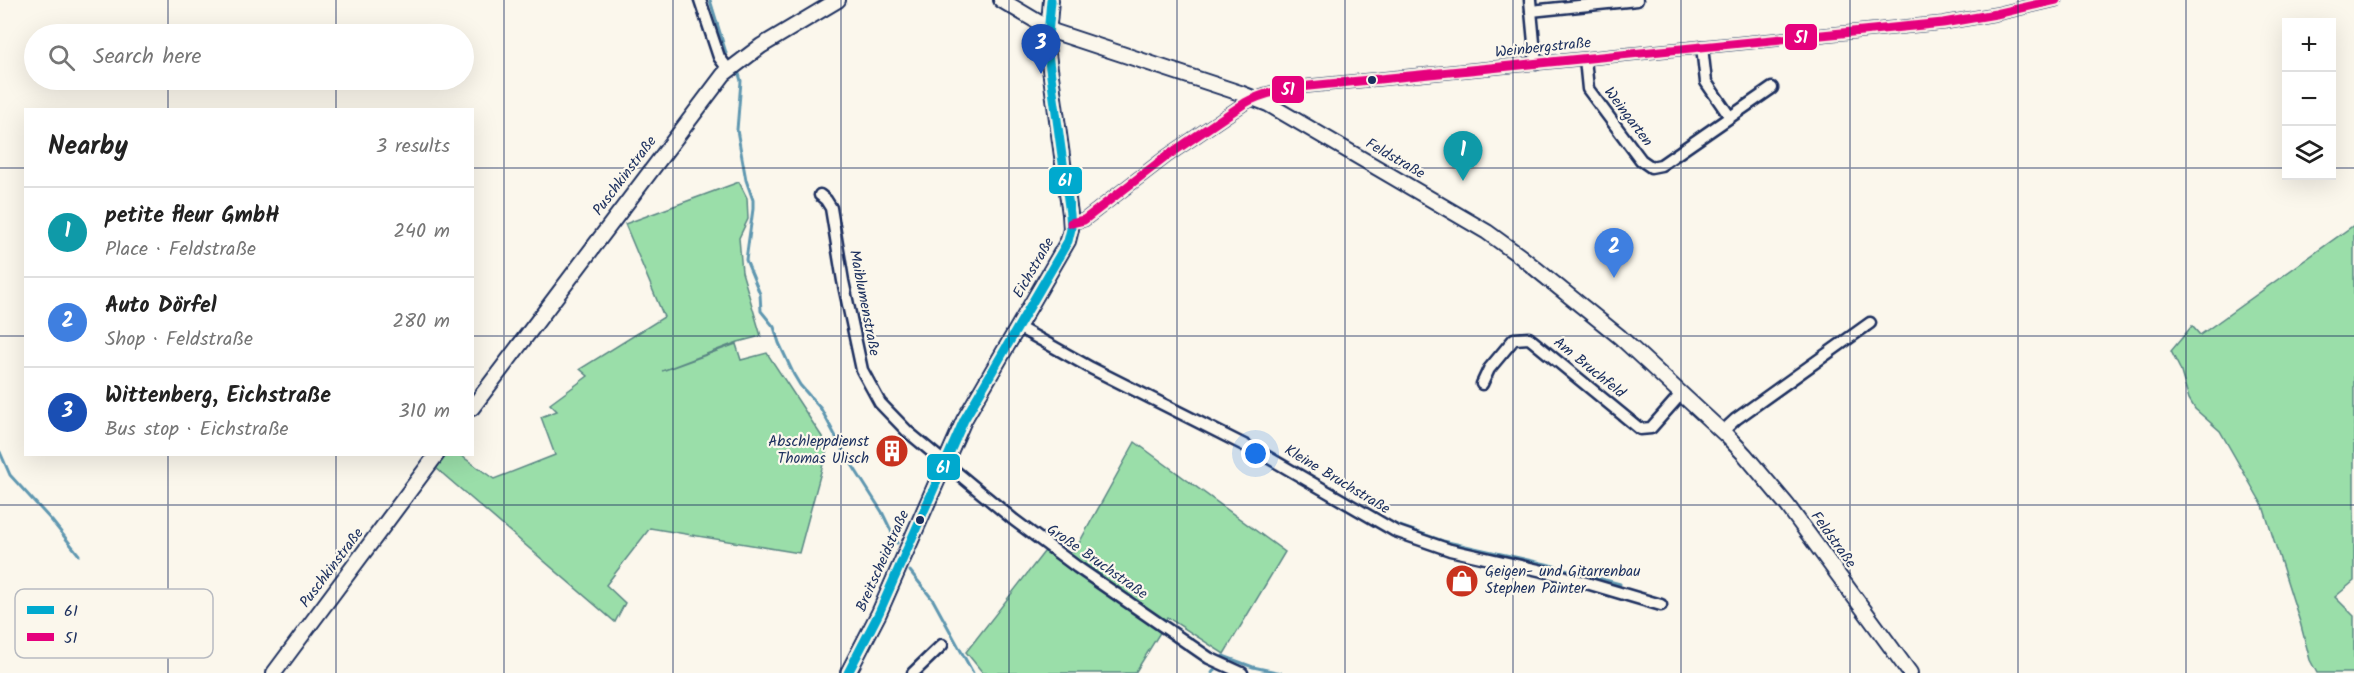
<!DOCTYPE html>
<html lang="en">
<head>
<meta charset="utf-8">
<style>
  body { margin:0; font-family:Kalam,sans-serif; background:#f6f6f6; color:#222 }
  .controls { position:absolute; right:18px; top:18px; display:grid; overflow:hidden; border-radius:0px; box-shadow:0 6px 24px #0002 }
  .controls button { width:54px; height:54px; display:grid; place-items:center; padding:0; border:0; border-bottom:2px solid #e0e0e0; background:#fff; color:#222; font:30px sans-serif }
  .you { position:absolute; left:1256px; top:454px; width:21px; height:21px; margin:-15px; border:4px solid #fff; border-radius:50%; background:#1a73e8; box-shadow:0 0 0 9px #1a73e833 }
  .badge { display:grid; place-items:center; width:39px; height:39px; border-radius:50%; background:#c8321e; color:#fff; font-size:20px; font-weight:700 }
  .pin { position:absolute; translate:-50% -50px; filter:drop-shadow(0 2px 3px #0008) }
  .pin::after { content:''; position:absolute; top:32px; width:21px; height:18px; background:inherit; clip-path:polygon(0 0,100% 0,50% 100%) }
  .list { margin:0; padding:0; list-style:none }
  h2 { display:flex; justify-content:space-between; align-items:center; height:78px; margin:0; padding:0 24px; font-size:26px }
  h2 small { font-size:20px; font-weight:400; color:#767676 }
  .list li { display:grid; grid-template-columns:39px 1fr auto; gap:18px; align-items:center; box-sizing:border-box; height:90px; padding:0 24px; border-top:2px solid #e0e0e0 }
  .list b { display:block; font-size:22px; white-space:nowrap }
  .list p { margin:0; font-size:20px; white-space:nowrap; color:#767676 }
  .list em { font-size:20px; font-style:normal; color:#767676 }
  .icon { flex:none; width:33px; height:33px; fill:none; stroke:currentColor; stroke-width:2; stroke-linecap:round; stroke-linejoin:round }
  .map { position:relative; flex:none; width:2354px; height:673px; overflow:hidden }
  .search { position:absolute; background:#fff; box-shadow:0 6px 24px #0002; left:24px; top:24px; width:450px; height:66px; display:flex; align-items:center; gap:15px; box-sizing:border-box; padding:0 21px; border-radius:33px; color:#767676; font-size:22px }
  .panel { position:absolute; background:#fff; box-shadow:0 6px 24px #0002; left:24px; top:108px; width:450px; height:348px; border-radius:0px }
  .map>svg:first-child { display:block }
</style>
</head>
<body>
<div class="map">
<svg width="2354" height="673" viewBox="0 0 2354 673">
  <rect width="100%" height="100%" fill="#fbf7ec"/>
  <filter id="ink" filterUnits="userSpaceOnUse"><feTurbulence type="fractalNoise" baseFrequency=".0167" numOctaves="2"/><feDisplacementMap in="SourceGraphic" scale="12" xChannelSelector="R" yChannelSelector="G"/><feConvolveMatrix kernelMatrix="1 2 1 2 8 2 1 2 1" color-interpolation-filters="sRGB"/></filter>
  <g filter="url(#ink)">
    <g fill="#9adea9" stroke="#5a8684" stroke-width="1.5">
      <path d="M739,182L747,198L748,219L739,238L742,272L761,336L738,342L662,371L736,344L741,360L767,353L828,446L799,553L650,528L606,585L625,603L615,622L436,468L446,455H460L494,479L555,455L541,417L557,411L550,404L588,376L580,369L664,317L625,224Z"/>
      <path d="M2354,225V581L2335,597L2354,616V673H2317L2310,660L2300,622L2263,506L2220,431L2195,409L2189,399L2180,369L2171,351L2192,326L2200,335Z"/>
      <path d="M1135,442L1285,552L1224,654L1167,617L1161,631L1135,673H983L966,652L1044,552H1074Z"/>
    </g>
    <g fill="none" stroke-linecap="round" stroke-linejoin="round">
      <g stroke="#5f97b0" stroke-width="3">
        <path d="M710,0L726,53"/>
        <path d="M739,74L741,81L737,130L746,180L753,200V209L746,260L760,294L761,311L774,327L779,343L794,375L800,385L821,409L844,452L882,512L897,543"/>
        <path d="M0,452L10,475L52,521L79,555"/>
        <path d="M1391,523L1443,541L1546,564L1620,584"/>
        <path d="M910,571L933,600L973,673"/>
        <path d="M1212,673L1223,656L1253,667L1281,673"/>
      </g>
      <g stroke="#1b2f5e" stroke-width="15">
        <g id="street">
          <path d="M700,0L719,57L728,69"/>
          <path d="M1530,0L1536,64"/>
          <path d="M1531,11L1637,0"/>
          <path d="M1702,47L1706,82L1730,117"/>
          <path d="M1585,59L1588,89L1641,160L1651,167L1661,165L1772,88"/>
          <path d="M820,195L826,200L831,208L843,281L862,370L880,403L908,432L1014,520L1077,567L1209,658L1242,673"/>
          <path d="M1071,223L1084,220L1167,156L1245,103C1264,92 1287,89 1309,86L1943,23L1996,14L2056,0"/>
          <path d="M1018,327L1091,368L1264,455L1395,531L1450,550L1556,574L1661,605"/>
          <path d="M1482,384L1489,369L1514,339L1529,338L1640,429L1651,428L1681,394"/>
          <path d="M1723,431L1736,419L1870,323"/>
          <path d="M913,673L942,645"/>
        </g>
      </g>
      <g stroke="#1b2f5e" stroke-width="18">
        <g id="secondary">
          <path d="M1001,0L1055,32L1240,93L1268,104L1487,232L1520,256L1620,337L1728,437L1745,455L1787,505L1910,673"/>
          <path d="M472,408L724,74L761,46L838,0"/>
          <path d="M274,673L437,454"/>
          <path d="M848,673L879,613L964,420L1068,241L1071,229L1070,214L1047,47L1051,0"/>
        </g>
      </g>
      <use href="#street" stroke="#fbf7ec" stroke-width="10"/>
      <use href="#secondary" stroke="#fbf7ec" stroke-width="14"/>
      <g stroke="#fbf7ec" stroke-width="14">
        <path id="bus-1" d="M848,673L879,613L964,420L1068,241L1071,229L1070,214L1047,47L1051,0"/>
      </g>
      <g stroke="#fbf7ec" stroke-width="14">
        <path id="bus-2" d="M1071,223L1084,220L1167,156L1245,103C1264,92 1287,89 1309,86L1943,23L1996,14L2056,0"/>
      </g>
      <use href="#bus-1" stroke="#00a9ce" stroke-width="9"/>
      <use href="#bus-2" stroke="#e5007d" stroke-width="9"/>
    </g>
  </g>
  <path fill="none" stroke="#1b2f5e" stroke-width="1.5" stroke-opacity="0.55" d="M168,0V34M336,0V34M504,0V673M673,0V673M841,0V673M1009,0V673M1177,0V673M1345,0V673M1513,0V673M1681,0V673M1850,0V673M2018,0V673M2186,0V673M168,80V110M336,80V110M0,168H26M472,168H2286M2332,168H2354M0,336H26M472,336H2354M168,454V673M336,454V673M0,505H2354"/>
  <defs>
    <g id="building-disc" transform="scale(1.725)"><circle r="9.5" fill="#c8321e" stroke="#fbf7ec"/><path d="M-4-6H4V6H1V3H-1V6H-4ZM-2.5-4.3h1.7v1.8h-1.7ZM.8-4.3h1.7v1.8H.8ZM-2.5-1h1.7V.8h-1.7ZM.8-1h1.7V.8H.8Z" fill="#fff"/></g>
    <g id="shop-disc" transform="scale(1.725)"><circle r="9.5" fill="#c8321e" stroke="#fbf7ec"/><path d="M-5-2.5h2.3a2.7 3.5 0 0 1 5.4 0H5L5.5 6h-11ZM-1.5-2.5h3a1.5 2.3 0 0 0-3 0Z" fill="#fff"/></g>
  </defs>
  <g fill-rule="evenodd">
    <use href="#building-disc" x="892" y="451"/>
    <use href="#shop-disc" x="1462" y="581"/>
  </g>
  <g fill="#1b2f5e" stroke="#fbf7ec" stroke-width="2">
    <circle cx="1372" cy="80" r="5"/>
    <circle cx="920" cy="520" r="5"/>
  </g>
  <g text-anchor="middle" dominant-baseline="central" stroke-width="4.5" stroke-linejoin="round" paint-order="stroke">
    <g font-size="15" fill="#1b2f5e" stroke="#fbf7ec">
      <text transform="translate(1543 48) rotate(-6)">Weinbergstraße</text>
      <text transform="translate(1628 117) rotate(53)">Weingarten</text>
      <text transform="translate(1395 159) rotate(30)">Feldstraße</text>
      <text transform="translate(625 176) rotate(-53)">Puschkinstraße</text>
      <text transform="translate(1034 268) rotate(-60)">Eichstraße</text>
      <text transform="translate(864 303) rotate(79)">Maiblumenstraße</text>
      <text transform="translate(1589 368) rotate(39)">Am Bruchfeld</text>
      <text transform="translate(1337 480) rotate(31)">Kleine Bruchstraße</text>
      <text transform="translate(1833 540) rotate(54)">Feldstraße</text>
      <text transform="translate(883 561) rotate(-66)">Breitscheidstraße</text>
      <text transform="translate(1097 562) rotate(35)">Große Bruchstraße</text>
      <text transform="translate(332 568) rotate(-53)">Puschkinstraße</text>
    </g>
    <g font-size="15" fill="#1b2f5e" stroke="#fbf7ec" text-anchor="end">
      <text x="869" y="442">Abschleppdienst<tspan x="869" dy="17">Thomas Ulisch</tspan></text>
      <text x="1485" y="572" text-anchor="start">Geigen- und Gitarrenbau<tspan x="1485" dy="17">Stephen Painter</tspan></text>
    </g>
  </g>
  <rect x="15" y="589" width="198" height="69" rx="9" fill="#fbf7ec" stroke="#b8bbc1" stroke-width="1.5"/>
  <rect x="27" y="606" width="27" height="8" fill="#00a9ce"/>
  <rect x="27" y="633" width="27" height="8" fill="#e5007d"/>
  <g font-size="16" fill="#1b2f5e">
    <text x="64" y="616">61</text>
    <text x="64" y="643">51</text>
  </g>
  <g stroke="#fbf7ec" stroke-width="2">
    <rect x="1784" y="23" width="34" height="28" rx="6" fill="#e5007d"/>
    <rect x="1271" y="75" width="34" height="29" rx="6" fill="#e5007d"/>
    <rect x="1048" y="166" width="35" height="29" rx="6" fill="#00a9ce"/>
    <rect x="926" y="453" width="35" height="28" rx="6" fill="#00a9ce"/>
  </g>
  <g font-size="16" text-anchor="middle" font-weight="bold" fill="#fff">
    <text x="1801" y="43">51</text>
    <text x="1288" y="95">51</text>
    <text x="1065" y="186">61</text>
    <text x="943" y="473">61</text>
  </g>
</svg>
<div class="controls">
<button>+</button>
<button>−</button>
<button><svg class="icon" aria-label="layers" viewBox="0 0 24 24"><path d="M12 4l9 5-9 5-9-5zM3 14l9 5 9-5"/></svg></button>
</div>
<div class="you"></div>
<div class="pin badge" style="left:1463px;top:181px;background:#0f9aa8">1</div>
<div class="pin badge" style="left:1614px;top:278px;background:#3f7fe0">2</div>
<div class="pin badge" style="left:1041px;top:74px;background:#1a4fb4">3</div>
<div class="search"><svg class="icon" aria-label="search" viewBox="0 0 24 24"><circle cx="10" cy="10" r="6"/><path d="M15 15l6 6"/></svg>Search here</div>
<section class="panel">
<h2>Nearby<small>3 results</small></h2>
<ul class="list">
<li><span class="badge" style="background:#0f9aa8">1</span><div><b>petite fleur GmbH</b><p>Place · Feldstraße</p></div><em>240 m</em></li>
<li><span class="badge" style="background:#3f7fe0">2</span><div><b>Auto Dörfel</b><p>Shop · Feldstraße</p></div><em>280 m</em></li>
<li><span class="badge" style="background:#1a4fb4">3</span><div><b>Wittenberg, Eichstraße</b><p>Bus stop · Eichstraße</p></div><em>310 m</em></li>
</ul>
</section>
</div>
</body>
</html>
